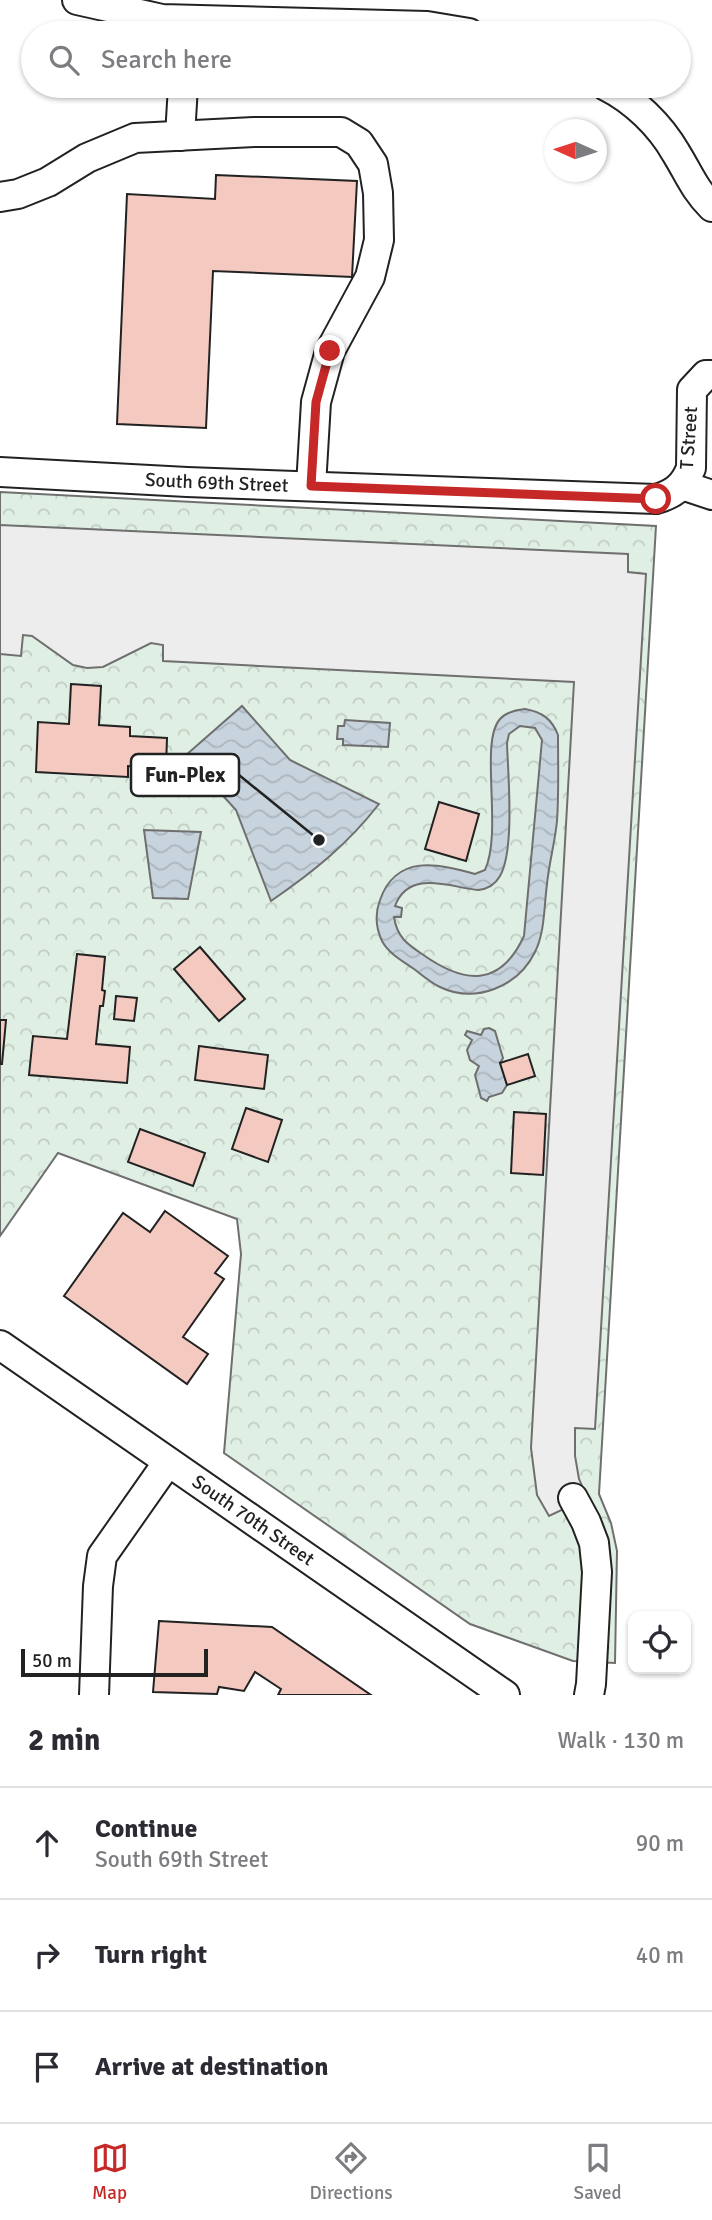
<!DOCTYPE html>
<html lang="en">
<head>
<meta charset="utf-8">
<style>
  body { margin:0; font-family:Signika,sans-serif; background:#f2f2f3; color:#2b2b33 }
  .controls { position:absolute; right:21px; bottom:21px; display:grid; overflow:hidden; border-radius:14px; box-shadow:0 2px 5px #0004 }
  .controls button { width:63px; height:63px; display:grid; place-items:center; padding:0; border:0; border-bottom:2px solid #e1e1e2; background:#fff; color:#2b2b33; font:35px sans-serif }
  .compass { position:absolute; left:544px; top:119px; width:63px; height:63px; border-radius:50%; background:#fff; box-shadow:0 2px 5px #0004; rotate:273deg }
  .scale { position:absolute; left:21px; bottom:18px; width:187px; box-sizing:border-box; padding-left:7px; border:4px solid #222; border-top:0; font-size:19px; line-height:24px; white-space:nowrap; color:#222; -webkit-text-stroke:5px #fff; paint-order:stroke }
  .stop { position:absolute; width:21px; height:21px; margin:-16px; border:5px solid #c62828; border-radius:50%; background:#fff }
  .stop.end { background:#c62828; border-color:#fff; box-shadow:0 2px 7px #0008 }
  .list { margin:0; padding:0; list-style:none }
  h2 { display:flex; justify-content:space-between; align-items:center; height:91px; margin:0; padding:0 28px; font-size:30px }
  h2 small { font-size:23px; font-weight:400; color:#7c7c81 }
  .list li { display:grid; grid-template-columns:46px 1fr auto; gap:21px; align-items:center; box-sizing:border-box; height:112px; padding:0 28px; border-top:2px solid #e1e1e2 }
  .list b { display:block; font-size:26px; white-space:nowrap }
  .list p { margin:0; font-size:23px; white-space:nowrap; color:#7c7c81 }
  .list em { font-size:23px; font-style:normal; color:#7c7c81 }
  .icon { flex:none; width:38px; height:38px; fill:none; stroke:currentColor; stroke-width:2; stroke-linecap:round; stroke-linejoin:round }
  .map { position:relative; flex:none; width:712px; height:1695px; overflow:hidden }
  .search { position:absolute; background:#fff; box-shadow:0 2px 5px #0004; left:21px; right:21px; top:21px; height:77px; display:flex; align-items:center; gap:18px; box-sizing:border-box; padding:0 24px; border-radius:38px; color:#7c7c81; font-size:26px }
  .sheet { height:427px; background:#fff }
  nav { display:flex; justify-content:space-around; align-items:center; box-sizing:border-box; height:98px; border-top:2px solid #e1e1e2; background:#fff; font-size:19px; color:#7c7c81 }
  nav a { display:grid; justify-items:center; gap:4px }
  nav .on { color:#c62828 }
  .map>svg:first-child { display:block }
</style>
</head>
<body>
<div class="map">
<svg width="712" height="1695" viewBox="0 0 712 1695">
  <defs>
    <pattern id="park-crowns" width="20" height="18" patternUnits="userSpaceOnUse" patternTransform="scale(1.75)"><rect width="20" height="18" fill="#e0efe3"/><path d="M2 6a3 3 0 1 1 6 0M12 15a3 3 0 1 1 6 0" fill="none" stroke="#c0cdc2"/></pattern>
    <pattern id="water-waves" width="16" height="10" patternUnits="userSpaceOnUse" patternTransform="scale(1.75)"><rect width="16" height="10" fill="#c7d3dd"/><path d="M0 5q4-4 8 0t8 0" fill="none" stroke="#abb5bd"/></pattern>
  </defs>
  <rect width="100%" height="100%" fill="#fff"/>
  <path fill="url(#park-crowns)" stroke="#6f6f6f" stroke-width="2" d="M0,492L656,526L599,1494L611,1523L617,1551L615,1663L573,1661L470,1624L224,1453L241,1254L237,1219L58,1153L0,1236Z"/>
  <path fill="#ededed" stroke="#6f6f6f" stroke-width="2" d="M0,525L628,554V572L646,574L595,1429L575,1428V1456L579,1479L587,1498L549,1516L537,1495L531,1448L574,682L163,661V645L151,643L103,667L87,668L73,665L32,636L23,635L21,656L0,654Z"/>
  <g fill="url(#water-waves)" stroke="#6f6f6f" stroke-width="2" fill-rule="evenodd">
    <path d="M242,706L290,760L379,804C347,845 313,872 271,901L236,810L186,755Z"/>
    <path d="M525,709C542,712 552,719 558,735C558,764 559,793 557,821C555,842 549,863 547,884C544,906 545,932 535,952C518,987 475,1004 440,987C431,983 422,975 414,969C403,961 389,954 382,941C376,928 375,913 380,900C396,854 438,863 475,874L485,870C503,831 479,742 500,719C506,712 516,710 525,709ZM520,726L535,728L542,740L524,936C500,988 464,984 422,954C407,944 397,937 394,917H401L402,908L395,906C409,869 449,887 478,890C488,889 495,885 500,876C515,850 508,774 507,743L509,734Z"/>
    <path d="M345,720L390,723L388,747L343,745V739H337L338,726H344Z"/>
    <path d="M144,830L201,832L188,899L153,898Z"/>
    <path d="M489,1028L495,1031L503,1058L500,1063L507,1085L502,1093L489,1097L487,1101L481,1098L475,1075L479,1066L470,1060L467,1050L472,1040L465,1035L467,1031L481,1035L484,1029Z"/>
  </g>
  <g fill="#f3c9c0" stroke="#222" stroke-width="2">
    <path d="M216,175L357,181L352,277L213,271L206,428L117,424L127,194L215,199Z"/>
    <path d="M71,684L101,686L99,725L130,727V736L167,738L166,768L128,766V777L36,772L38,722L69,724Z"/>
    <path d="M439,802L479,814L466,861L425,849Z"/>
    <path d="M200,947L245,999L219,1021L174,969Z"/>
    <path d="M77,954L105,957L102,990L105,991L103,1006H100L96,1044L130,1047L127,1083L29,1075L33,1036L67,1039Z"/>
    <path d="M116,996L137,998L134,1021L114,1019Z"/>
    <path d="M0,1020H6L2,1064H0Z"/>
    <path d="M199,1046L268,1055L264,1089L195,1080Z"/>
    <path d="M528,1054L535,1076L507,1085L500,1063Z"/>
    <path d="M246,1108L282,1120L268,1162L232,1149Z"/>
    <path d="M514,1112L546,1114L543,1175L511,1173Z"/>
    <path d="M140,1129L205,1153L193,1186L128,1162Z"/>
    <path d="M165,1211L228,1256L215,1273L224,1279L183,1337L208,1354L187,1384L64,1296L123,1213L150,1232Z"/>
    <path d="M159,1621L272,1627L371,1695H278L281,1689L255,1672L244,1691L219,1687L217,1694L153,1692Z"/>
  </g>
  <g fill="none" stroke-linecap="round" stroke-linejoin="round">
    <g stroke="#222" stroke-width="32">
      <g id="minor">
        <path d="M77,0L162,19L427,26L469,33"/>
        <path d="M606,86C634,100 660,125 676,153C689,174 694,189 712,207"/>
        <path d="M180,136L183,86"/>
        <path d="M0,197L18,194L48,182L87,158L135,138L254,132H341L359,143L373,164L378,193L379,240L370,277L330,351L316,402L311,486"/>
        <path id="s1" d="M0,472L187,482L656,499C674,494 684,486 691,468L692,390L706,375H712"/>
        <path d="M682,485L712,495"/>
        <path id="s2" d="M0,1345L505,1695"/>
        <path d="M573,1498L586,1522L594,1543L597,1572L591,1684L589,1695"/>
        <path d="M94,1695L98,1586L102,1556L168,1462"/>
      </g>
    </g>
    <use href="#minor" stroke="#fff" stroke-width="28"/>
  </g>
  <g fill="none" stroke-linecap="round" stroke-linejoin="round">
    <path stroke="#c62828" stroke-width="9" d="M330,351L316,402L311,486L656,499"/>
  </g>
  <g text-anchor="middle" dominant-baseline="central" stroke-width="5" stroke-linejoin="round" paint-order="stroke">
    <g font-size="19" fill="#222" stroke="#fff">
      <text transform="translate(689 438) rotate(-86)">T Street</text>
      <text stroke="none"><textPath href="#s1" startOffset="217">South 69th Street</textPath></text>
      <text stroke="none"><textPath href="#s2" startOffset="308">South 70th Street</textPath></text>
    </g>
  </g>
  <path fill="none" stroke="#222" stroke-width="2.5" d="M319 840L239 775"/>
  <circle fill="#222" stroke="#fff" stroke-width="2.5" cx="319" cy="840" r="7"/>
  <rect fill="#fff" stroke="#222" stroke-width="2.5" x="131" y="754" width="108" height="42" rx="7"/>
  <g font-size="21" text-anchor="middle" font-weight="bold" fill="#222">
    <text x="185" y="782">Fun-Plex</text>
  </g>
</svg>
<div class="controls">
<button><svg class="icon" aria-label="locate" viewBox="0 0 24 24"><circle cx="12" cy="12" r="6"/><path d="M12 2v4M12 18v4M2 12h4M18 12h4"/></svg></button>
</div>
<svg class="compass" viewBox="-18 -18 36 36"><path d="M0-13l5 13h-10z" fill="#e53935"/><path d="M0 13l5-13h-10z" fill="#7c7c81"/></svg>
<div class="scale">50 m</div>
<div class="stop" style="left:656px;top:499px"></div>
<div class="stop end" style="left:330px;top:351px"></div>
<div class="search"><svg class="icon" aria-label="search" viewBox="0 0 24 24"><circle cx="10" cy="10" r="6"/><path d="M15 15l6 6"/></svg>Search here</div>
</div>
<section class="sheet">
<h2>2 min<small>Walk · 130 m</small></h2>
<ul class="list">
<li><svg class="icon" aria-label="ahead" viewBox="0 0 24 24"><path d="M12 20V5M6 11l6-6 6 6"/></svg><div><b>Continue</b><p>South 69th Street</p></div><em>90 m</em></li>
<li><svg class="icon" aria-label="right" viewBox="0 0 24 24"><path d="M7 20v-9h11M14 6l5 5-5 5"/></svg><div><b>Turn right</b></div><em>40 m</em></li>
<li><svg class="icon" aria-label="arrive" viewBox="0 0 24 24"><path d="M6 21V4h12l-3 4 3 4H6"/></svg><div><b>Arrive at destination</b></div></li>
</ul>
</section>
<nav>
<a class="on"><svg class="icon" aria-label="map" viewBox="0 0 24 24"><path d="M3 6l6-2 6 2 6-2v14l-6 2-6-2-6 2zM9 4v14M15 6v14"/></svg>Map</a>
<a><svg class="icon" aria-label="directions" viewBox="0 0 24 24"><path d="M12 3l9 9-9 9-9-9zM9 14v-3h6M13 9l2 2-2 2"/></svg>Directions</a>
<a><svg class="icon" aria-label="saved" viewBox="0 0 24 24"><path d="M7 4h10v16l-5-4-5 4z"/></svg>Saved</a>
</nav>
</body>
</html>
